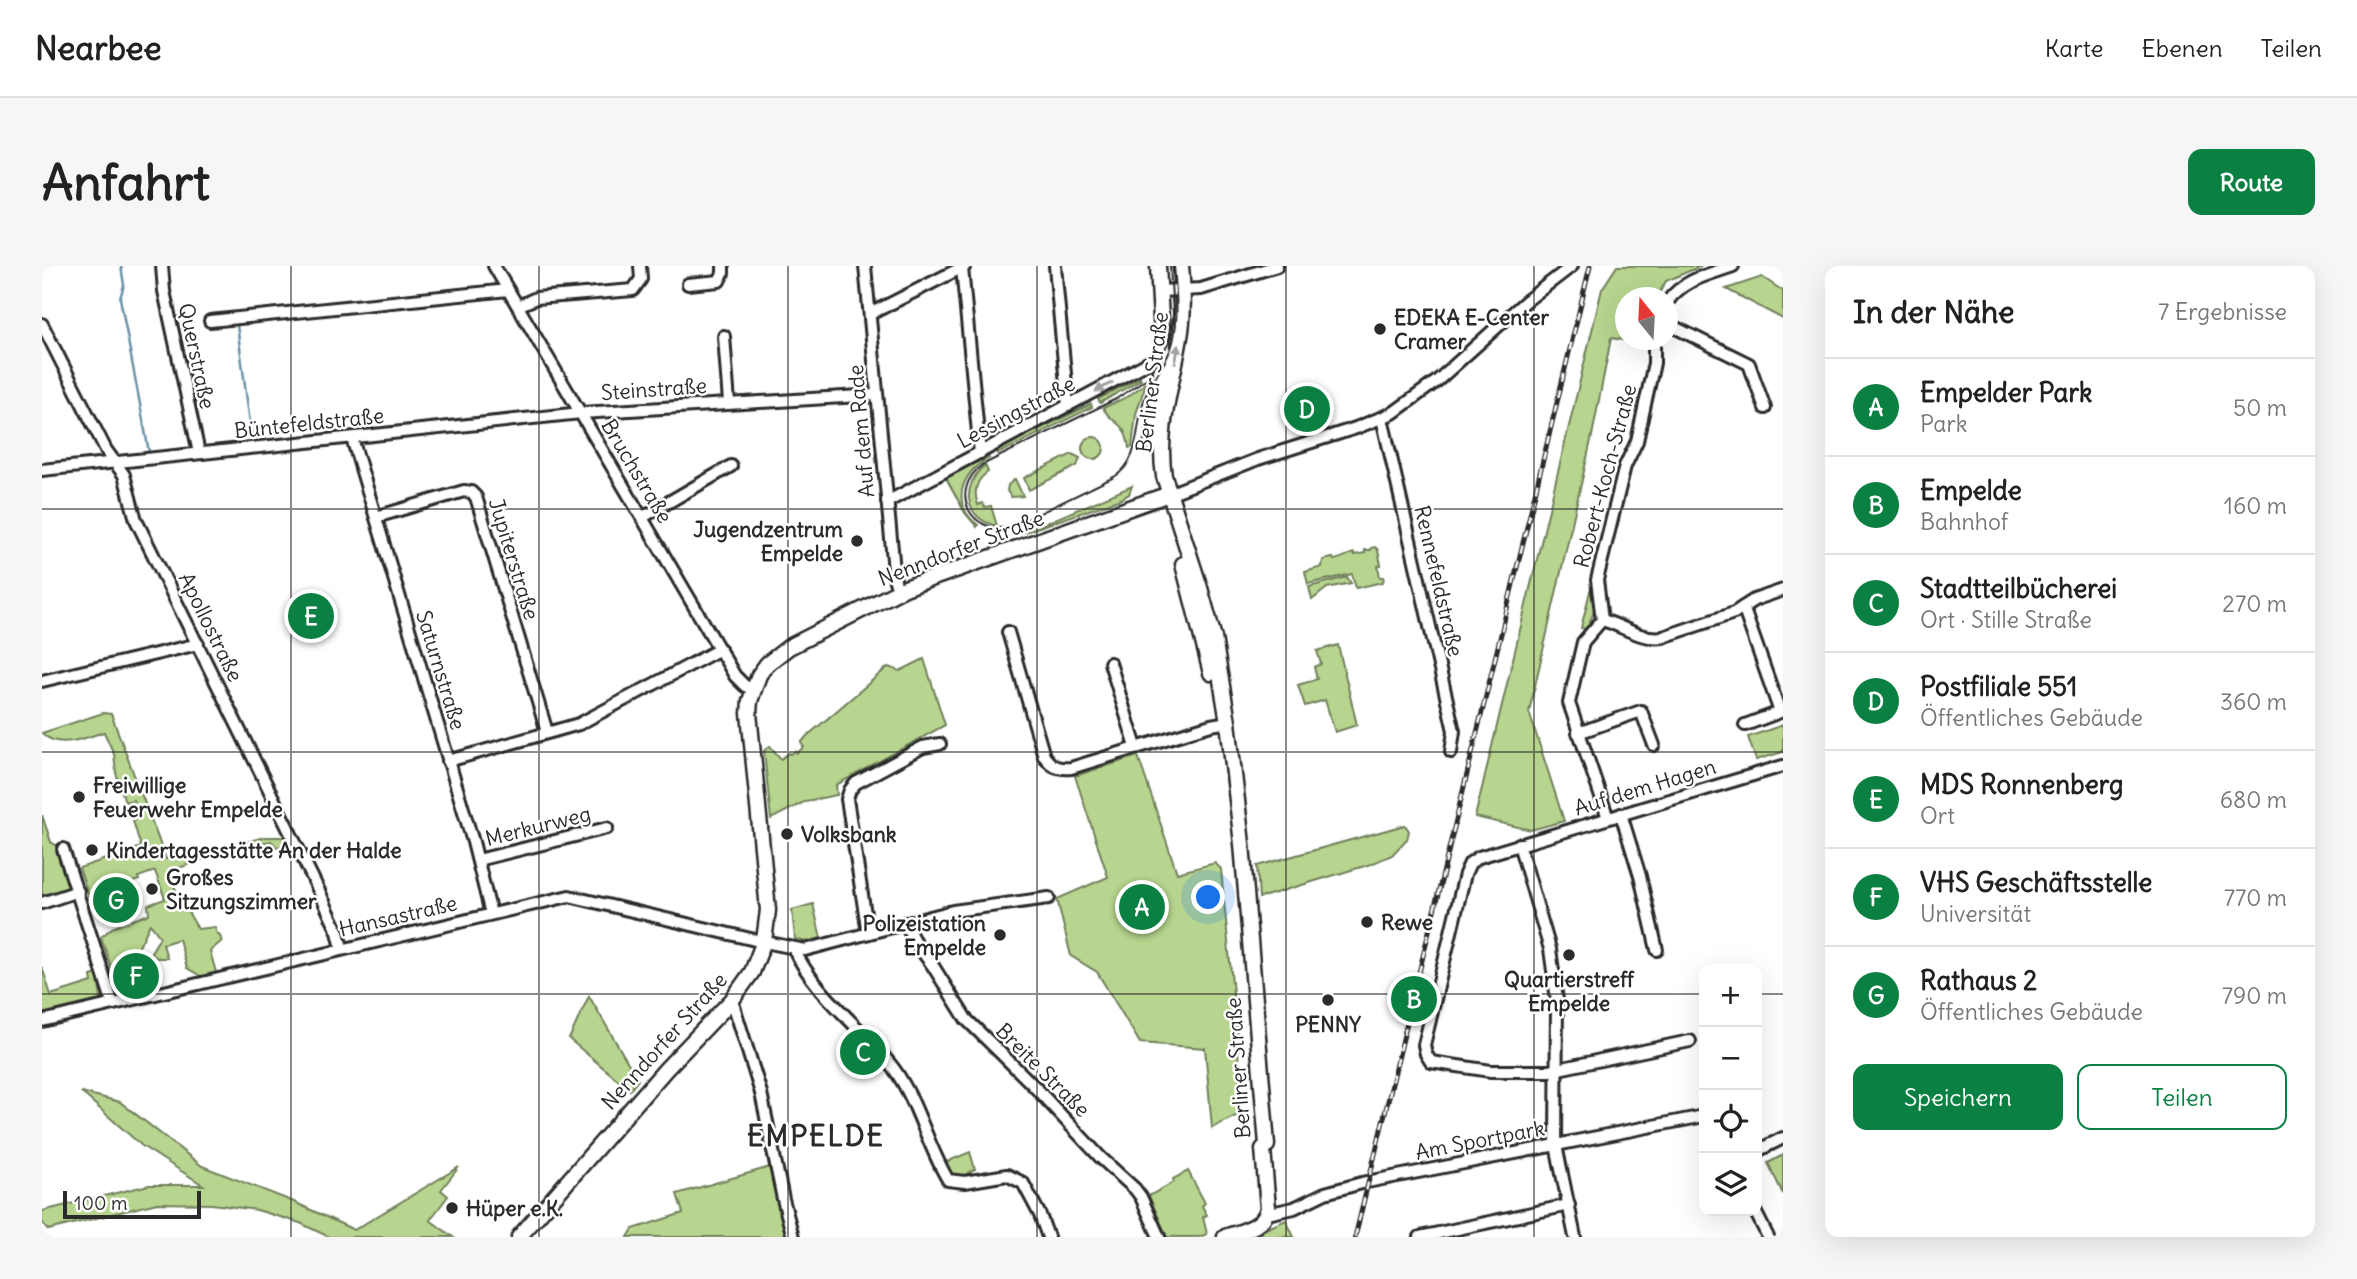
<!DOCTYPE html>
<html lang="de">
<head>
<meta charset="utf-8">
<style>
  body { margin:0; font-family:Delius,sans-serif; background:#f6f6f6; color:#222 }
  .controls { position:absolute; right:21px; bottom:21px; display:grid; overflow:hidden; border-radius:14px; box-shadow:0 7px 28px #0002 }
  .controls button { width:63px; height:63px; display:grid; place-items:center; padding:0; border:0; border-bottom:2px solid #e0e0e0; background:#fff; color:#222; font:35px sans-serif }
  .compass { position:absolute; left:1573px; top:21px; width:63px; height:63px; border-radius:50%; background:#fff; box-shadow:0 7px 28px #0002; rotate:342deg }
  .scale { position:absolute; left:21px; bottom:18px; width:138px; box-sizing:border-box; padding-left:7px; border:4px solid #2b2b2b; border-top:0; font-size:19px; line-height:24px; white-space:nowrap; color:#2b2b2b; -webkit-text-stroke:5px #fff; paint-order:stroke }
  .you { position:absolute; left:1167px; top:632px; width:24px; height:24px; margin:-18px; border:5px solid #fff; border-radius:50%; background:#1a73e8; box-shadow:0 0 0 10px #1a73e833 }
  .badge { display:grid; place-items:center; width:46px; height:46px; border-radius:50%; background:#0b8043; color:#fff; font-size:23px; font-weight:700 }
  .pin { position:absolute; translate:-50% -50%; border:4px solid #fff; box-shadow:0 2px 7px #0006 }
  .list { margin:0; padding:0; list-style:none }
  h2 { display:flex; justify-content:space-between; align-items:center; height:91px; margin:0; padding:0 28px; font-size:30px }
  h2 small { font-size:23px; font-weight:400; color:#767676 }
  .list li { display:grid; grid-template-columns:46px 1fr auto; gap:21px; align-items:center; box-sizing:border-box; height:98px; padding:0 28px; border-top:2px solid #e0e0e0 }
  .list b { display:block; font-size:26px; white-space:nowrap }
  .list p { margin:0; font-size:23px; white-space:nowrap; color:#767676 }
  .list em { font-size:23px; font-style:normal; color:#767676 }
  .actions { display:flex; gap:14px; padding:21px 28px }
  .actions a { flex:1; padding:16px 0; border:2px solid #0b8043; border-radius:14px; text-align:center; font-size:24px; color:#0b8043 }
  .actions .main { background:#0b8043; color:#fff }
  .icon { flex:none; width:38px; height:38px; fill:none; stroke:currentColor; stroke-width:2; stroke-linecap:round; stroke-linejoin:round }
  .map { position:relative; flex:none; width:1741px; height:971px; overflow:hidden; border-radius:14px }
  header { display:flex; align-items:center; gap:42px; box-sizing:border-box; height:98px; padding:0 35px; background:#fff; border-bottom:2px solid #e0e0e0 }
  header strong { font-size:33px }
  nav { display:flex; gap:38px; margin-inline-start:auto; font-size:24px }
  .intro { display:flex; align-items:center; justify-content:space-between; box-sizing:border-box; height:168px; padding:0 42px }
  h1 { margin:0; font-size:49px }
  .button { padding:18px 32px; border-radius:14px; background:#0b8043; color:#fff; font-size:24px; font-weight:700 }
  main { display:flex; gap:42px; padding:0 42px }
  aside { flex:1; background:#fff; border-radius:14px; box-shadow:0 7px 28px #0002 }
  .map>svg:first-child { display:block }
</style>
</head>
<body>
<header>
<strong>Nearbee</strong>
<nav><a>Karte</a><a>Ebenen</a><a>Teilen</a></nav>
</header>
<div class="intro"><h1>Anfahrt</h1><a class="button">Route</a></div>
<main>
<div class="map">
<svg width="1741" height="971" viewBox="0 0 1741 971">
  <rect width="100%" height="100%" fill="#fff"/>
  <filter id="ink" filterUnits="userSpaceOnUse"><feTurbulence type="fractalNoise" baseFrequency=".0143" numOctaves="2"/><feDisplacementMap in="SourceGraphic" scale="14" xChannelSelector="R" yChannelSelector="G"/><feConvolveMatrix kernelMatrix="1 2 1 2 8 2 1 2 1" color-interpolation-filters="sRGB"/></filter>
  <g filter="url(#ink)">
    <g fill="#b7d58e" stroke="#71805c" stroke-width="2">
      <path d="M1575,0H1659L1624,15L1615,31L1584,32V74H1605L1604,78L1569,72L1550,170L1487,446L1522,555L1489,564L1433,551L1560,23Z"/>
      <path d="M1720,11L1741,25V53L1684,23Z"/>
      <path d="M1098,111L1099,113L1058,137L1056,133Z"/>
      <path d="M1104,117L1094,148L1090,181L1087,182C1083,153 1071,160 1061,142L1085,131Z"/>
      <path d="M1049,138L1050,141L956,188L954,184Z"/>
      <circle cx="1051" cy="182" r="11"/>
      <path d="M1030,188L1038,192L1035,200L987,224L982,212Z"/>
      <path d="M946,190L947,192C920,206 907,237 936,259L935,261L923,247L904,212Z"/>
      <path d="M943,199L946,206C934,214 931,225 936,239L940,237L943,241L949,240L955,260C921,253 919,219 943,199Z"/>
      <path d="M973,213L981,230L969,231L965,225L966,219Z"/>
      <path d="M1090,220L1087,228L1079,233L983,266Z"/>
      <path d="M1333,281L1336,284L1339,299L1336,300L1338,311H1342L1341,316L1314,322L1310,308L1266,318L1263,306L1280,301L1281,294L1291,292L1292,294C1299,293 1304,289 1312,287L1313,289L1323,287V284H1329V282Z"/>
      <path d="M1305,311L1309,317L1285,322L1270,334L1267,321Z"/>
      <path d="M1548,325C1557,339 1551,350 1544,363L1539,362Z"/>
      <path d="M1296,379L1315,459L1293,466L1283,434L1263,440L1256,419L1275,413L1272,401L1279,398L1275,385Z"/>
      <path d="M882,393L903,459L794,519L795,529L764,535L729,553L722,485L728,480L739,493L747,487L749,488L753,485L755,487L762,481L759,477L764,471L846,401L858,405Z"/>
      <path d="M61,447L69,448L124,593L183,582L222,571H244L246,579L235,581L229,575L186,584L126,606L137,631L156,663L173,661L175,668H177L180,675L168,685L175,710L162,712L145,702L137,673L121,678L125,692H115L108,688L118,671L108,658L87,701L91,715L98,713L102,725L85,728L76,722L59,671L70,662L107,648L106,639L123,633L113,605L96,611L97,614L47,631L37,602L99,581L91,555L97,551L91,534L83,536L74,507L72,488L62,466C42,472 16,484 0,467Z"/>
      <path d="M1741,459V486L1714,494L1706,471Z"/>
      <path d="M1096,490L1135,607L1173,597L1179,603L1196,779L1198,848L1170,862L1163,782L1098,777L1055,706L1029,690L1015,633L1066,611L1033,510Z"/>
      <path d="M0,549L9,576L15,580L28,618L25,623L0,631Z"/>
      <path d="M1363,559L1367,565L1365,573L1350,589L1329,598L1217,632L1215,600Z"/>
      <path d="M771,638L779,672L764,676L753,673L750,644Z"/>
      <path d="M0,701L9,729L50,716L49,710L55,708L60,737L0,750Z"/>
      <path d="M547,730L596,814L588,824L527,773Z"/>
      <path d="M39,826L78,836L160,900L252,936L312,964L417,901L399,924L406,930L388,954L411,971H287L258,957L215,944L170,938L115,937L6,964L0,956V945L107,919H161L100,880Z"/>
      <path d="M928,886L933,903L919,911L909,909L902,897Z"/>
      <path d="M1741,889V928L1726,897Z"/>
      <path d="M728,901L745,971H586L591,963L641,947L635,928Z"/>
      <path d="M1146,905L1163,937L1160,940L1165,949L1161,951L1165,968L1157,971H1125L1107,930L1132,916L1131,913Z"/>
      <path d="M1244,954L1252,971H1222L1219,965Z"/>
    </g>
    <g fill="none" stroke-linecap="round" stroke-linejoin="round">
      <g stroke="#6c92a6" stroke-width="2.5">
        <path d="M79,0L82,19L78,32L107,186"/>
        <path d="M195,59L210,172"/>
      </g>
      <g stroke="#2b2b2b" stroke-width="16">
        <g id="street">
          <path d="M120,0L122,25L157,187"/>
          <path d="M452,0L693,410L703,420L711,423"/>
          <path d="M823,0L853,315L856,325"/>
          <path d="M1013,0L1026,140"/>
          <path d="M920,2L938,187"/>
          <path d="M646,18L677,15L681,7V0"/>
          <path d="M1118,25L1159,23L1235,0"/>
          <path d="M1626,35C1642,13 1666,9 1691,0"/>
          <path d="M476,40L494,32L591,24L599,13L598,0"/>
          <path d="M828,48L923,0"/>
          <path d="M168,55L466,24"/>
          <path d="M0,58L64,184L82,209L94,254L277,625L296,666L300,682"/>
          <path d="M1626,58L1707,98L1723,142"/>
          <path d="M682,70L687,137"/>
          <path d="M1340,152L1412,465L1409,486"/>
          <path d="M310,172L431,576L449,648"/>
          <path d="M0,204L539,147L834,129"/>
          <path d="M1127,228L1216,193L1314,162L1351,147L1395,115L1484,35L1530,0"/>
          <path d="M845,236L1113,93L1121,87"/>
          <path d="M334,251L422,225L429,226L434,231L505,466"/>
          <path d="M601,251L689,200"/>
          <path d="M1701,341L1738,446L1703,459"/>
          <path d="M1560,354C1582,360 1597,374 1621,371L1692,347L1712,334L1741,324"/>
          <path d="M966,366L1002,490C1010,501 1016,503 1029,502L1169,459L1186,456"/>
          <path d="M1068,397L1094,481"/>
          <path d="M0,415L156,378"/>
          <path d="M1536,467L1599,445L1612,479"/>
          <path d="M406,495L537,458L678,383"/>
          <path d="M1579,548L1598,610L1615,684"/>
          <path d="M1566,552L1527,437L1541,376L1560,354L1555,314L1583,200L1595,175L1612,97V74"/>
          <path d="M1477,578L1508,683L1515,734L1514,879L1533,971"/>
          <path d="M21,583L71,738"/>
          <path d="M436,594L565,562"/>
          <path d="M0,637L36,625"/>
          <path d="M863,657L871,673L891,700L924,753L991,819L1059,892L1093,923L1099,931L1117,971"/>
          <path d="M826,667L805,533L808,524L814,517L881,481L898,478"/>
          <path d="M752,683C774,731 821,761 852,803C876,836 885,879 906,914L923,916L965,909L981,917L998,949L1006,971"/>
          <path d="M690,734L719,827L741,933L751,971"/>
          <path d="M0,755L527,630L713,674L763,684L911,645L1007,632"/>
          <path d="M1648,775L1507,805H1449L1389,796L1384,788L1382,779L1423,608L1428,597L1437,591L1741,500"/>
          <path d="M1715,885L1741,872"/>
          <path d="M1713,945L1726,971"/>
          <path d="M1225,948L1252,942L1283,927L1320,917L1662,850"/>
          <path d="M1378,971L1527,939"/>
        </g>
      </g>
      <g stroke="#2b2b2b" stroke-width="19">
        <g id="secondary">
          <path d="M1139,0C1141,22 1142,43 1139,65C1132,113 1114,161 1122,210L1158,322L1172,372L1186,456L1200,578L1225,879L1221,883L1226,942C1222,962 1199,965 1183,971"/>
          <path d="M1110,177L1121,89L1116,0"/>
          <path d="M1141,298L1169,407"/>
          <path d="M477,971L624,803L690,734L710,706L722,675L726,644L707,447L708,435L717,409L725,398L747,381L863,322L1127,228"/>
        </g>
      </g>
      <use href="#street" stroke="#fff" stroke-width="10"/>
      <use href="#secondary" stroke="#fff" stroke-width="14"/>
      <path stroke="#2b2b2b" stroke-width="2" d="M1128,0L1131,49L1127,73L1121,89L1105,112L1074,133L940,199C906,226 928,269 969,261L1072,211C1099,195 1093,160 1102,134C1109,113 1126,97 1131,76C1137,51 1134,25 1132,0"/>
      <g stroke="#2b2b2b" stroke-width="5">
        <path id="rail" d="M1313,971L1548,0"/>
      </g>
      <use href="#rail" stroke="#fff" stroke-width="2.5" stroke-dasharray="8" stroke-linecap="butt"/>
    </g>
    <defs><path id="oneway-solid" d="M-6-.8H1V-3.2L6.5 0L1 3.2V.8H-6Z" transform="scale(1.75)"/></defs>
    <g fill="#a0a0a0">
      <use href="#oneway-solid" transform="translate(1135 88) rotate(-80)"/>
      <use href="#oneway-solid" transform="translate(1062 121) rotate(152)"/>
    </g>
  </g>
  <path fill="none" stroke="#2b2b2b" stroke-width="2" stroke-opacity="0.55" d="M249,0V971M497,0V971M746,0V971M995,0V971M1244,0V971M1492,0V971M0,243H1741M0,486H1741M0,728H1662M1715,728H1741"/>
  <g fill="#2b2b2b" stroke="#fff" stroke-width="2.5">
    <circle cx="1338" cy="63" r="7"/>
    <circle cx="815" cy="275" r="7"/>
    <circle cx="37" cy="531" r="7"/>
    <circle cx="745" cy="568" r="7"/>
    <circle cx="50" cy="584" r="7"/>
    <circle cx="110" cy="623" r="7"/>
    <circle cx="1325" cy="656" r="7"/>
    <circle cx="958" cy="669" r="7"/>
    <circle cx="1527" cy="689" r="7"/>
    <circle cx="1286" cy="734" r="7"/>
    <circle cx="410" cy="942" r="7"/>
  </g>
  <g text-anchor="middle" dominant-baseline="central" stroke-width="5" stroke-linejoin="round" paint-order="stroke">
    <g font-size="21" font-weight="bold" fill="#2b2b2b" stroke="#fff" text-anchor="start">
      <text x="1352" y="51">EDEKA E-Center<tspan x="1352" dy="24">Cramer</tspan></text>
      <text x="801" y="263" text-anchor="end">Jugendzentrum<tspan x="801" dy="24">Empelde</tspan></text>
      <text x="51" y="519">Freiwillige<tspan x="51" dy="24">Feuerwehr Empelde</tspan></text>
      <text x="759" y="568">Volksbank</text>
      <text x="64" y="584">Kindertagesstätte An der Halde</text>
      <text x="124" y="611">Großes<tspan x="124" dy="24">Sitzungszimmer</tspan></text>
      <text x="1339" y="656">Rewe</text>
      <text x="944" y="657" text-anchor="end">Polizeistation<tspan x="944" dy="24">Empelde</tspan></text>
      <text x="1527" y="713" text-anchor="middle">Quartierstreff<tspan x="1527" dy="24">Empelde</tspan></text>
      <text x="1286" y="758" text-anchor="middle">PENNY</text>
      <text x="424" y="942">Hüper e.K.</text>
    </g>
    <g font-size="21" fill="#2b2b2b" stroke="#fff">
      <text transform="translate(155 90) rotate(78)">Querstraße</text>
      <text transform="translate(1110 116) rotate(-83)">Berliner Straße</text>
      <text transform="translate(612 123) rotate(-4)">Steinstraße</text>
      <text transform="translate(974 146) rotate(-28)">Lessingstraße</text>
      <text transform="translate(267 157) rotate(-6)">Büntefeldstraße</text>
      <text transform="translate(819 165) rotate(-95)">Auf dem Rade</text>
      <text transform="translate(595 205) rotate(59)">Bruchstraße</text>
      <text transform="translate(1563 210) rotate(-75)">Robert-Koch-Straße</text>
      <text transform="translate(919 282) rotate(-21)">Nenndorfer Straße</text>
      <text transform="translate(472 293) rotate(73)">Jupiterstraße</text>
      <text transform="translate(1397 315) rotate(77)">Rennefeldstraße</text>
      <text transform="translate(169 361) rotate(64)">Apollostraße</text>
      <text transform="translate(399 404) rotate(73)">Saturnstraße</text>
      <text transform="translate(1603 521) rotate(-17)">Auf dem Hagen</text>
      <text transform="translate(496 560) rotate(-14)">Merkurweg</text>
      <text transform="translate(356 650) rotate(-13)">Hansastraße</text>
      <text transform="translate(622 775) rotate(-48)">Nenndorfer Straße</text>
      <text transform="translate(1196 802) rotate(-94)">Berliner Straße</text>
      <text transform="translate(1001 804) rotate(45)">Breite Straße</text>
      <text transform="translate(1438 874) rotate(-11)">Am Sportpark</text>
    </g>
    <g font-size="28" font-weight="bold" letter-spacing="2" fill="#2b2b2b" stroke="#fff">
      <text x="774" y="870">EMPELDE</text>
    </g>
  </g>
</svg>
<div class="controls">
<button>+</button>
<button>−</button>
<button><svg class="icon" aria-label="locate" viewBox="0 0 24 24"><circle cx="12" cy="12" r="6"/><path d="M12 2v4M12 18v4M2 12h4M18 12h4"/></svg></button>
<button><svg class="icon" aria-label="layers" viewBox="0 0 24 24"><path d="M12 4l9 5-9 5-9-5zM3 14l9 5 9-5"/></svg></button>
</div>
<svg class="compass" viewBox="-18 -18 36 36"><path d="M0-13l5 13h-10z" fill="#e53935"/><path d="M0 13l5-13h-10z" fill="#767676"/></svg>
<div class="scale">100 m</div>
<div class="you"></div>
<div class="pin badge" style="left:1100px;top:641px">A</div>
<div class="pin badge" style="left:1372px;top:733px">B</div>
<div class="pin badge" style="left:821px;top:786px">C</div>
<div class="pin badge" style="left:1265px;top:143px">D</div>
<div class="pin badge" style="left:269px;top:350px">E</div>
<div class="pin badge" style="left:94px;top:710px">F</div>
<div class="pin badge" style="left:74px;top:634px">G</div>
</div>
<aside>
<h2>In der Nähe<small>7 Ergebnisse</small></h2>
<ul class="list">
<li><span class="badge">A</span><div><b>Empelder Park</b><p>Park</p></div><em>50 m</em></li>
<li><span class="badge">B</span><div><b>Empelde</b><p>Bahnhof</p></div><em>160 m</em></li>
<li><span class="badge">C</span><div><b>Stadtteilbücherei</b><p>Ort · Stille Straße</p></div><em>270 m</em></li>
<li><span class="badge">D</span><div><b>Postfiliale 551</b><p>Öffentliches Gebäude</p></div><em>360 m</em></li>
<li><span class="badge">E</span><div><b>MDS Ronnenberg</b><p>Ort</p></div><em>680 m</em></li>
<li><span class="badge">F</span><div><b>VHS Geschäftsstelle</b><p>Universität</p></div><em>770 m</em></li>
<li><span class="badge">G</span><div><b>Rathaus 2</b><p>Öffentliches Gebäude</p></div><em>790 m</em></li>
</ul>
<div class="actions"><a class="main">Speichern</a><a>Teilen</a></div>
</aside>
</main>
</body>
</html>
